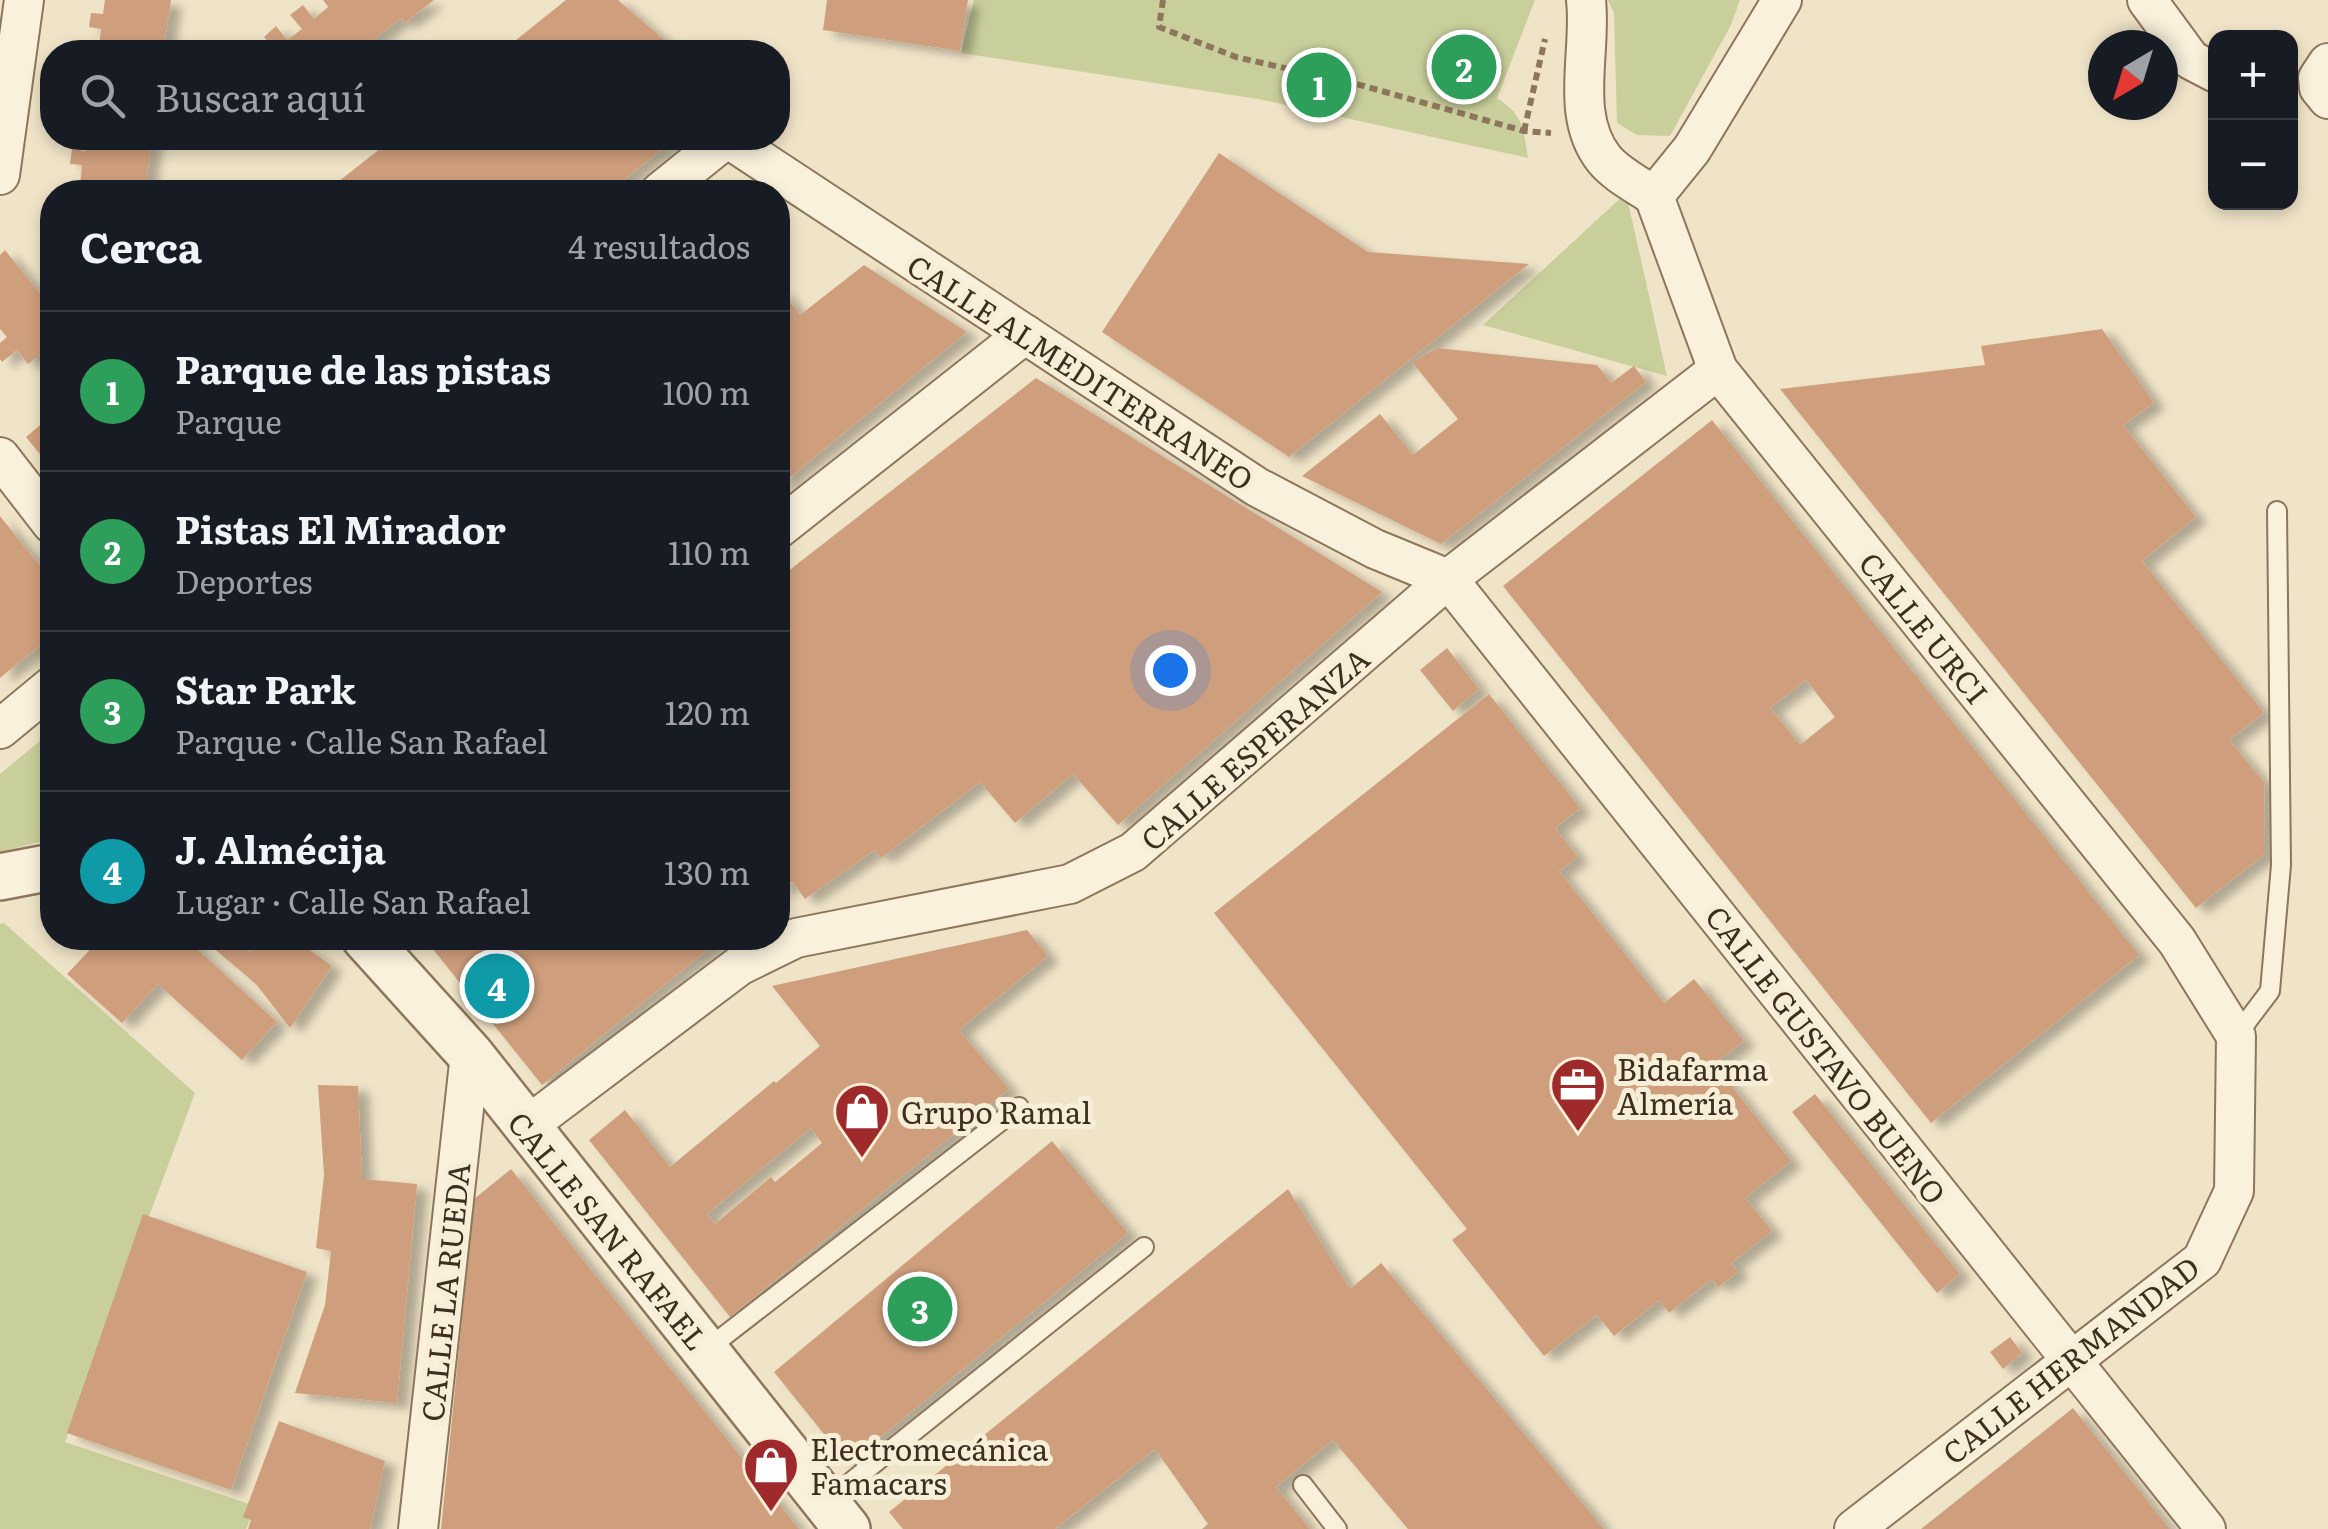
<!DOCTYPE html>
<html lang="es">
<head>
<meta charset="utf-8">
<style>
  body { margin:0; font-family:Literata,serif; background:#20242c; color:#f1f3f6 }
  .controls { position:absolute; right:30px; top:30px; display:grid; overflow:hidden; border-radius:20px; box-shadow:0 5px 15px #0003 }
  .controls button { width:90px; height:90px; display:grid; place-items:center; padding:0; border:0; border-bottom:2px solid #363941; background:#171b24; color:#f1f3f6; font:50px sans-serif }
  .compass { position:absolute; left:2088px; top:30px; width:90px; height:90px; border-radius:50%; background:#171b24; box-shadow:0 5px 15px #0003; rotate:218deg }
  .you { position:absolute; left:1170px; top:670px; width:35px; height:35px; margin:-25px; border:8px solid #fff; border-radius:50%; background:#1a73e8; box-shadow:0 0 0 15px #1a73e833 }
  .badge { display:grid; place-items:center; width:65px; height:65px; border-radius:50%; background:#db2777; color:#fff; font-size:32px; font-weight:700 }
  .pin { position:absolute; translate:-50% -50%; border:5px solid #fff; box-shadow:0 2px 10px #0006 }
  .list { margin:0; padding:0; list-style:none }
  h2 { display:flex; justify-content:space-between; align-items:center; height:130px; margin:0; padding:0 40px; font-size:42px }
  h2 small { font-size:32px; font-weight:400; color:#9ea1a6 }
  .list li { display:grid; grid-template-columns:65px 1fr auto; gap:30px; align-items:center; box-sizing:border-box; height:160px; padding:0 40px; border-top:2px solid #363941 }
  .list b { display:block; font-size:38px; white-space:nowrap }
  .list p { margin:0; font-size:32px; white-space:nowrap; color:#9ea1a6 }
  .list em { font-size:32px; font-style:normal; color:#9ea1a6 }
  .icon { flex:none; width:55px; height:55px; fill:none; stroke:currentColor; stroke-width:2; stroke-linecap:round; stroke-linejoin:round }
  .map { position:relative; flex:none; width:2328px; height:1529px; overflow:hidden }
  .search { position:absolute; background:#171b24; box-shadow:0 5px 15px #0003; left:40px; top:40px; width:750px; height:110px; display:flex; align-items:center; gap:25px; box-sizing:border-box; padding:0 35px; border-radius:40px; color:#9ea1a6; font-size:38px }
  .panel { position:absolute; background:#171b24; box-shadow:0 5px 15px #0003; left:40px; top:180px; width:750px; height:770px; border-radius:40px }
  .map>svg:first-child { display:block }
</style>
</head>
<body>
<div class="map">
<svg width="2328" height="1529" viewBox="0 0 2328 1529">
  <defs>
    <filter id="shadow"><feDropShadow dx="11" dy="6" stdDeviation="5" flood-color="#0004"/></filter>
  </defs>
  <rect width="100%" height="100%" fill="#f0e4c8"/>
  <g fill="#c9cf9b">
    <path d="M974,0H1535L1497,98C1524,116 1523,127 1528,158L1258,99L961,53Z"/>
    <path d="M1608,0H1740L1731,25L1670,136L1637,135L1617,123L1614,13Z"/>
    <path d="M1626,193L1667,376L1483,325Z"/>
    <path d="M52,731V839L0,852V774Z"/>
    <path d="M4,923L195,1093L65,1442L255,1506L246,1529H0V924Z"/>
  </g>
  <g fill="#cf9f7d" fill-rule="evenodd" filter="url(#shadow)">
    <path d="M105,0H171L163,52H86L87,47L99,48L101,29L89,27L91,13L103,14Z"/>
    <path d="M323,0H434L405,23L401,18L358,52H272L275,50L264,37L276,26L287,40L302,29L290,15L303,5L314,19L328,7Z"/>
    <path d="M566,0H618L678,52H501Z"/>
    <path d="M827,0H968L960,51L823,30Z"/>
    <path d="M86,138H152L145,192H67L68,184L80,185L82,165L70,164L72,149L85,151Z"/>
    <path d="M394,138H677L608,192H325Z"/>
    <path d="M1219,153L1368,252L1529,264L1289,457L1102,332Z"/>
    <path d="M5,250L52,309V345L28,364L17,350L2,362L0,359V343L7,337L0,329V255Z"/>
    <path d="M864,265L967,332L778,487V286L800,315Z"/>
    <path d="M2102,329L2154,403L2123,425L2196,517L2142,561L2264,713L2229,740L2264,782L2265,854L2196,908L1780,389L1985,365L1981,346Z"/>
    <path d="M1437,348L1597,365L1611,383L1634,366L1646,382L1441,544L1302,476L1380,414L1413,455L1458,419L1412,362Z"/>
    <path d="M1036,378L1382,592L1118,825L1073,774L1015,823L980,782L881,858L875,850L805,899L792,881L778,893V579Z"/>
    <path d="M52,415V469L26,437Z"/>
    <path d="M1712,420L2139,955L1931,1123L1503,586ZM1806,680L1835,717L1800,745L1770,708Z"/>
    <path d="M0,516L52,581V636L0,678Z"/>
    <path d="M1447,648L1479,689L1453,711L1420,670Z"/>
    <path d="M1489,694L1580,808L1555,828L1578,857L1559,871L1664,1003L1694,979L1744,1041L1714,1064L1791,1161L1745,1198L1772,1231L1731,1263L1738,1272L1718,1287L1712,1279L1669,1313L1659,1300L1614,1336L1597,1315L1544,1356L1452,1240L1467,1229L1214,913Z"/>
    <path d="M1027,930L1048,956L959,1030L1009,1089L730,1317L589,1140L625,1110L670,1167L774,1081L776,1083L820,1046L772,986ZM811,1128L822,1143L775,1182L771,1177L715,1224L707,1214Z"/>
    <path d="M101,938H185L277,1022L242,1060L158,984L122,1023L67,974Z"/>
    <path d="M214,938H250L246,949L251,952L260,938H284L308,949L332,966L290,1028L256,984L211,946Z"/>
    <path d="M424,938H722L542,1085Z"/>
    <path d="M318,1085L358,1086L362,1179L417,1184L397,1403L295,1393L325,1305L331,1251L316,1248L324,1175Z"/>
    <path d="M1815,1094L1960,1274L1937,1293L1792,1112Z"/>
    <path d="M1052,1141L1128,1233L848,1464L774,1372Z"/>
    <path d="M511,1169L592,1271L799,1529H441L474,1199Z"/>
    <path d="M1288,1189L1350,1289L1381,1263L1604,1529H1408L1333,1440L1276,1487L1310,1529H1202L1208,1524L1155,1449L1055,1529H903L889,1512Z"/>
    <path d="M143,1214L307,1272L231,1490L67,1433Z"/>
    <path d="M2010,1337L2022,1353L2003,1369L1990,1352Z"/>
    <path d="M2073,1408L2170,1529H1921L2019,1451Z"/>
    <path d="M279,1421L385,1461L370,1529H248L251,1520L243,1517Z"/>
  </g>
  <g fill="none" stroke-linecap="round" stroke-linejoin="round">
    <g stroke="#8d765c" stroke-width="22">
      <g id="service">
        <path d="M2236,1036L2270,991L2281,865L2277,511"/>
        <path d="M706,1350L1019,1107"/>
        <path d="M1303,1485L1337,1529"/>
        <path d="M826,1502L1144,1247"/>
      </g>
    </g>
    <g stroke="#8d765c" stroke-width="42">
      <g id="minor">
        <path d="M1586,0C1592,52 1569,115 1604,159C1616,174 1638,185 1654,196L1692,149L1782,0"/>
        <path d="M2147,0L2191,60L2216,73"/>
        <path d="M2328,63L2318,78L2319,88L2328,99"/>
        <path d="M727,138L1257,487L1375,549L1448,579L2206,1529"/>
        <path d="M0,175L24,0"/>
        <path d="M660,192L727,138"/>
        <path d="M1654,196L1718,370L2177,941L2236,1036L2234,1191L2202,1260L1854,1529"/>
        <path d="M0,457L52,524"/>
        <path d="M778,529L1025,334"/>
        <path d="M0,729L52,686"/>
        <path d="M527,1126L739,966L796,938L1070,884L1133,852L1448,579L1718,370"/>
        <path d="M418,1529L470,1054"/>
      </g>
    </g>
    <g stroke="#8d765c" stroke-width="50">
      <g id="tertiary">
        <path d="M0,877L52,867"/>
        <path d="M365,938L470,1054L847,1529"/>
      </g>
    </g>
    <g stroke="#8d765c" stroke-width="6" stroke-dasharray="8 5" stroke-linecap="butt">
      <path d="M1163,0L1159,27L1236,57L1364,86L1524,131L1551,133"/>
      <path d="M1524,131L1545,39"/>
    </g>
    <use href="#service" stroke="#faf1dc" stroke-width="18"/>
    <use href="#minor" stroke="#faf1dc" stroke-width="38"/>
    <use href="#tertiary" stroke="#faf1dc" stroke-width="45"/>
  </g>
  <defs>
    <g id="office-pin" transform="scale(2.875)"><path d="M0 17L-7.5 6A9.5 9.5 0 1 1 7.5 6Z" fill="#9e2a2b" stroke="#f7eed8"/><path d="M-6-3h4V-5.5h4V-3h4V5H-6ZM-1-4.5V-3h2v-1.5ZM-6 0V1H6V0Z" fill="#fff"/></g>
    <g id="shop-pin" transform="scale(2.875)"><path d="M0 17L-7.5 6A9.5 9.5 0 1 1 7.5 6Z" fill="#9e2a2b" stroke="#f7eed8"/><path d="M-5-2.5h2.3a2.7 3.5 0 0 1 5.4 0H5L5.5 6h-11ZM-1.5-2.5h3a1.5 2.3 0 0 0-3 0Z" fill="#fff"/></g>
  </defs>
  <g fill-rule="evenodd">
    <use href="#office-pin" x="1578" y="1085"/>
    <use href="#shop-pin" x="862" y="1111"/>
    <use href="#shop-pin" x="771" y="1465"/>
  </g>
  <g text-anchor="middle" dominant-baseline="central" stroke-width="10" stroke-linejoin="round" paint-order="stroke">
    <g font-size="30" fill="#3d2e20" stroke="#f7eed8">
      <text transform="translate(1081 371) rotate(33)">CALLE ALMEDITERRANEO</text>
      <text transform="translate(1925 627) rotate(51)">CALLE URCI</text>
      <text transform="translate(1254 748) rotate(-41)">CALLE ESPERANZA</text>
      <text transform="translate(1827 1054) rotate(52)">CALLE GUSTAVO BUENO</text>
      <text transform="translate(609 1230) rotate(51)">CALLE SAN RAFAEL</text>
      <text transform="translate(444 1292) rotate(-84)">CALLE LA RUEDA</text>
      <text transform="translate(2070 1359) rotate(-38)">CALLE HERMANDAD</text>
    </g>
    <g font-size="30" fill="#3d2e20" stroke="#f7eed8" text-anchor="start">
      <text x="1617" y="1068">Bidafarma<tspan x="1617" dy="34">Almería</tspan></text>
      <text x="901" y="1111">Grupo Ramal</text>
      <text x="810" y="1448">Electromecánica<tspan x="810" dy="34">Famacars</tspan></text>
    </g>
  </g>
</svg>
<div class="controls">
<button>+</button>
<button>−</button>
</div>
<svg class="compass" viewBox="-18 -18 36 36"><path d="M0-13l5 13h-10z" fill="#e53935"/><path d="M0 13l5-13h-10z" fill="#9ea1a6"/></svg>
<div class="you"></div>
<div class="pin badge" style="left:1319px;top:85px;background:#2e9e5b">1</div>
<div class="pin badge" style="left:1464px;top:67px;background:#2e9e5b">2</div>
<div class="pin badge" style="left:920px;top:1309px;background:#2e9e5b">3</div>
<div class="pin badge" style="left:497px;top:986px;background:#0f9aa8">4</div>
<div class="search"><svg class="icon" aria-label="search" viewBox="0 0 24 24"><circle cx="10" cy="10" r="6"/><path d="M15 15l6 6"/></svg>Buscar aquí</div>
<section class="panel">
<h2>Cerca<small>4 resultados</small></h2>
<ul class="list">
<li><span class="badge" style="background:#2e9e5b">1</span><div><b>Parque de las pistas</b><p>Parque</p></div><em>100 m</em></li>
<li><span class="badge" style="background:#2e9e5b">2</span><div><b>Pistas El Mirador</b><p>Deportes</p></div><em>110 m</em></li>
<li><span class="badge" style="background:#2e9e5b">3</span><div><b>Star Park</b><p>Parque · Calle San Rafael</p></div><em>120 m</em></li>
<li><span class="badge" style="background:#0f9aa8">4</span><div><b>J. Almécija</b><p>Lugar · Calle San Rafael</p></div><em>130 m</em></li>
</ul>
</section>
</div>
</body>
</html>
